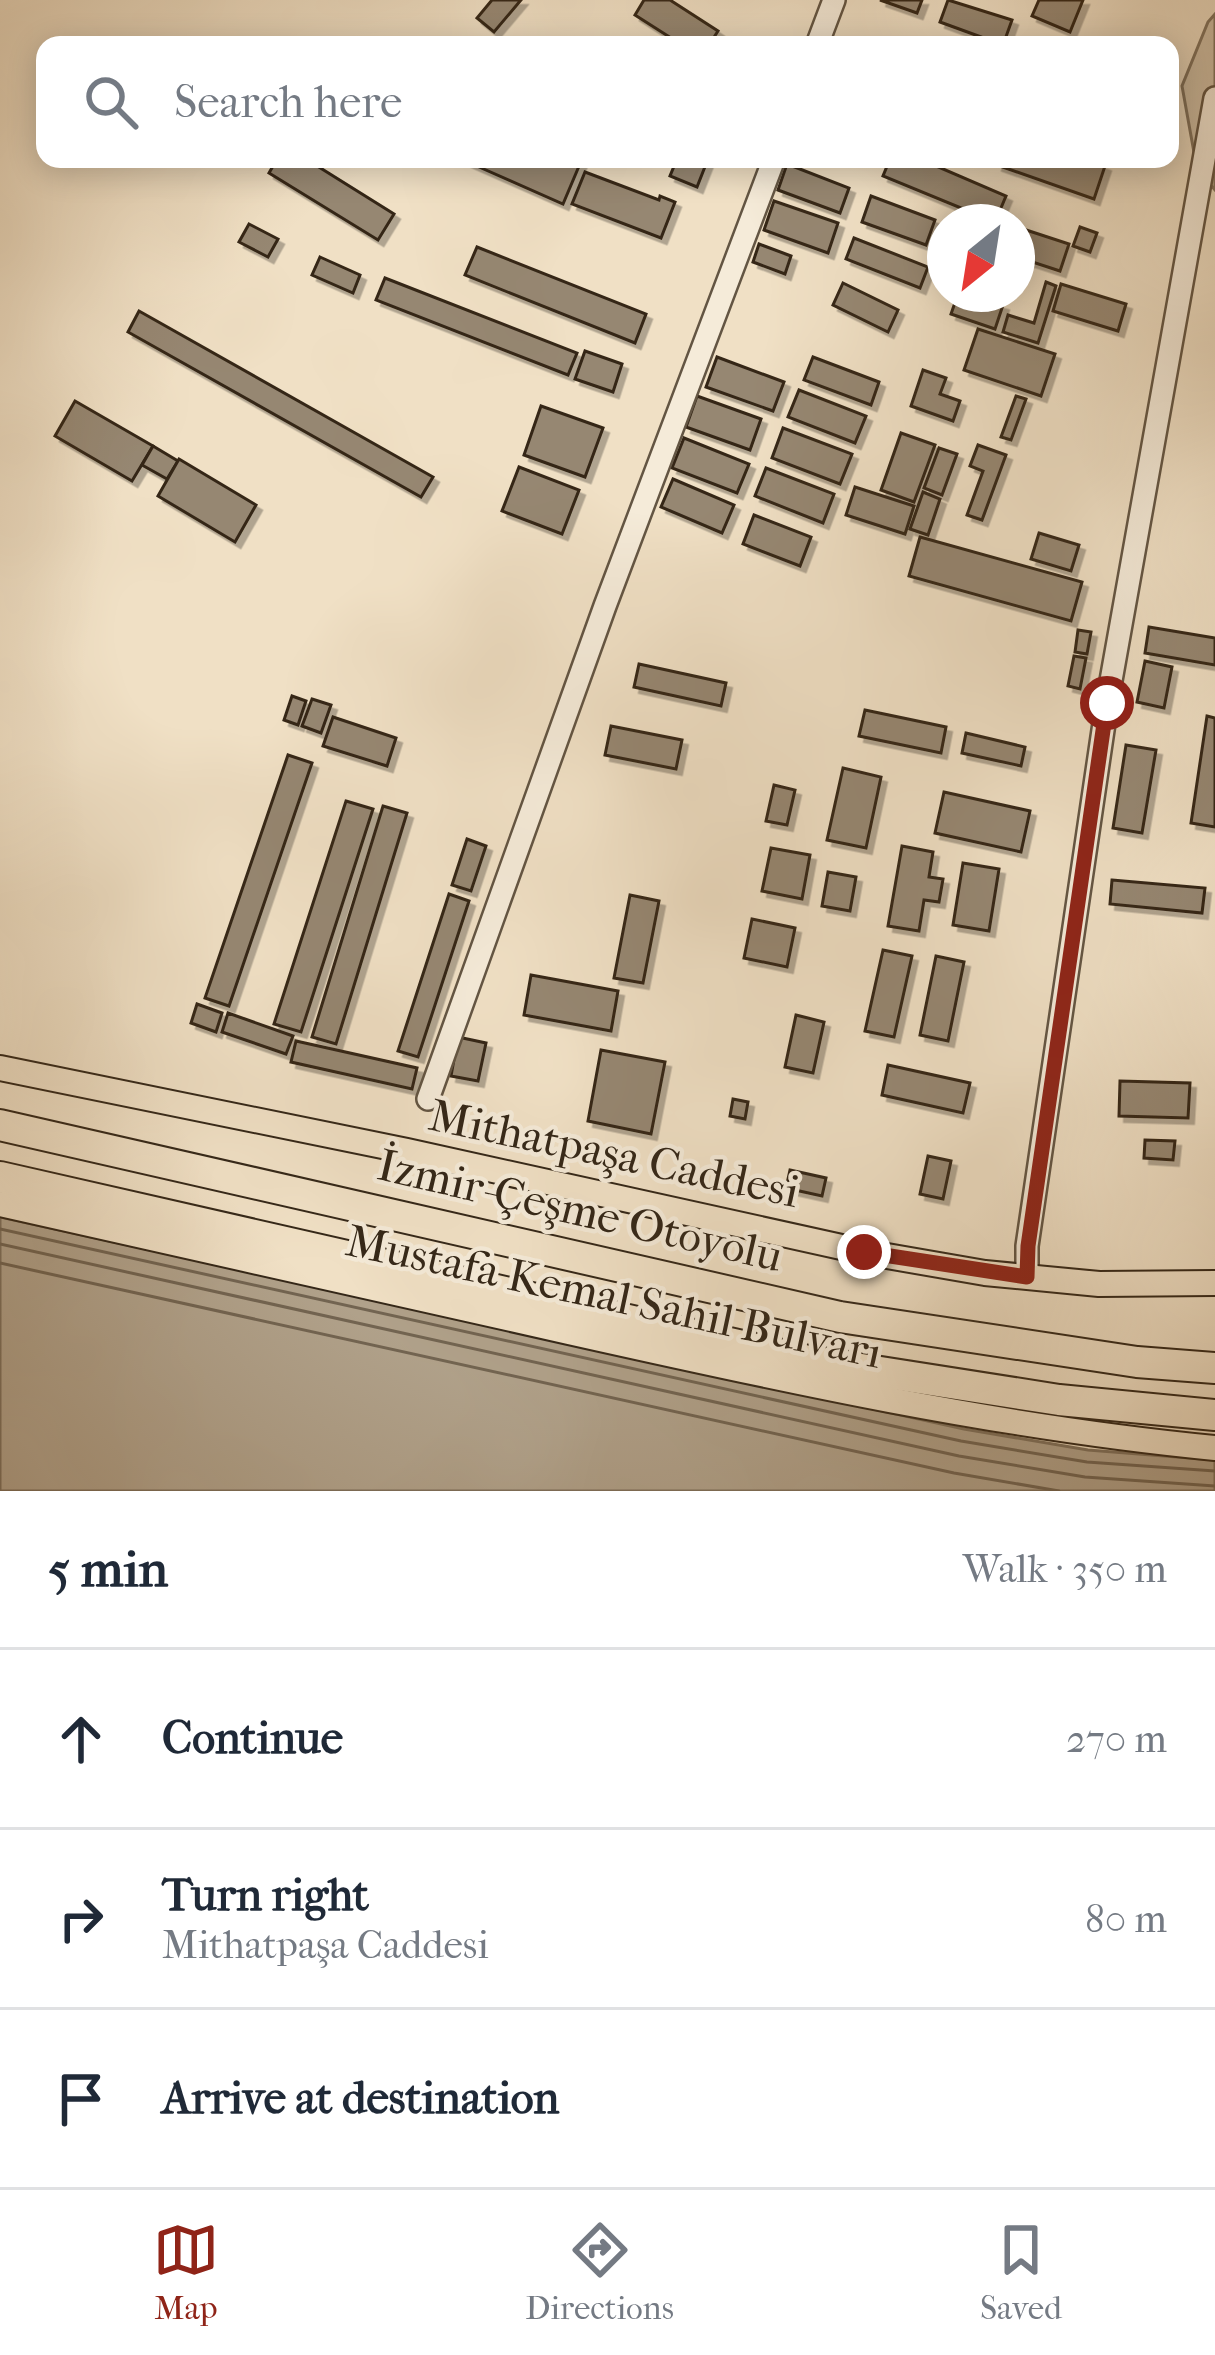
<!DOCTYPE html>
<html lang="en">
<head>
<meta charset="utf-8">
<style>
  body { margin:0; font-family:"IM FELL French Canon",serif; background:#f6f6f7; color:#1f2937 }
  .compass { position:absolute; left:927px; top:204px; width:108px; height:108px; border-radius:50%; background:#fff; box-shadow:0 6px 30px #0003; rotate:210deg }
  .stop { position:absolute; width:36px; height:36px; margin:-27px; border:9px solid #8f2418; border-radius:50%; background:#fff }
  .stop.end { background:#8f2418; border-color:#fff; box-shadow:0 3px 12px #0008 }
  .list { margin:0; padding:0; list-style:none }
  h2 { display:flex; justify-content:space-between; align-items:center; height:156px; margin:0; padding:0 48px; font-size:51px }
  h2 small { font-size:39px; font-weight:400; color:#747a83 }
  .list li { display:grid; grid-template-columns:78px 1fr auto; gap:36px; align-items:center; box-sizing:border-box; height:180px; padding:0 48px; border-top:3px solid #e0e1e3 }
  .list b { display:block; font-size:45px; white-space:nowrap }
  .list p { margin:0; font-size:39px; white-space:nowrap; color:#747a83 }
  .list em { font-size:39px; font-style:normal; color:#747a83 }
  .icon { flex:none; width:66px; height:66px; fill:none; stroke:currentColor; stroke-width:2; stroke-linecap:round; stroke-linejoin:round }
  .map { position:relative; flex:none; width:1215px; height:1491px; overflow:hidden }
  .search { position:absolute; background:#fff; box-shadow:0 6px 30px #0003; left:36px; right:36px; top:36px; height:132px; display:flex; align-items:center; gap:30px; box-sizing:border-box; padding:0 42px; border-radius:24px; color:#747a83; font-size:45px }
  .sheet { height:696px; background:#fff }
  nav { display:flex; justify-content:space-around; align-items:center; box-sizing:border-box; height:168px; border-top:3px solid #e0e1e3; background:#fff; font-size:33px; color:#747a83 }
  nav a { display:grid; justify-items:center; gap:6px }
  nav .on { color:#8f2418 }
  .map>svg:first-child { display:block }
</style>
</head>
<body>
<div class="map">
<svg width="1215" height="1491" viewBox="0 0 1215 1491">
  <defs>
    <filter id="shadow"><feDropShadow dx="5.5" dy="5.5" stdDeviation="0" flood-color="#0004"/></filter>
  </defs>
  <rect width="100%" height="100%" fill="#f0e0c5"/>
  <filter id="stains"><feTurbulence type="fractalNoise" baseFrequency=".00167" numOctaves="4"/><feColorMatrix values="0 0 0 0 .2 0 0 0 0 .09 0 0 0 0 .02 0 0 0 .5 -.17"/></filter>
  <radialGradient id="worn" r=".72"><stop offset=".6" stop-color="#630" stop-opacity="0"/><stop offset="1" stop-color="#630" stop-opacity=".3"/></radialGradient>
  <path fill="#d0c1a8" stroke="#827460" stroke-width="3" d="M1215,14V190L1197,169L1182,86L1208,22Z"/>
  <path fill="#b0a18a" stroke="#7e705c" stroke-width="3" d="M0,1217L964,1429L1088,1450L1215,1460V1491H0Z"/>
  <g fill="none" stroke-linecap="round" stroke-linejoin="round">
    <g stroke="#726451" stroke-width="3">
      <path d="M0,1229L961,1441L1087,1462L1215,1471"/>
      <path d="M0,1244L959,1456L1085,1477L1215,1486"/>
      <path d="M0,1263L954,1473L1059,1491"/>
    </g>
  </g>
  <g fill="#968772" stroke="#342718" stroke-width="3" filter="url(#shadow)">
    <path d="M492,0H521L494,32L477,18Z"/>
    <path d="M644,0H670L718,31L709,45H682L635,15Z"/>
    <path d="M880,0H922L917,13Z"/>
    <path d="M948,0L1012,20L1003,45L940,22Z"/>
    <path d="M1039,0H1083L1070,32L1032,16Z"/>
    <path d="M277,159H306L394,214L378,240L269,173Z"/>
    <path d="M461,159H582L563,204Z"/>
    <path d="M677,159H708L697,187L670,176Z"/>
    <path d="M890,159H920L1006,196L995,222L883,176Z"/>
    <path d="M999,159H1084L1105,166L1094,199L997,165Z"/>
    <path d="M787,164L849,188L840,213L778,190Z"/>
    <path d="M585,172L659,200L660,196L675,202L661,238L572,204Z"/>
    <path d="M871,196L935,220L926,245L862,222Z"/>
    <path d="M774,201L838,223L828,253L764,230Z"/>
    <path d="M249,224L278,239L268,257L239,242Z"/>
    <path d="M1017,227L1069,244L1060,271L1017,257Z"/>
    <path d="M1080,227L1097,233L1090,252L1073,246Z"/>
    <path d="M854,238L928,267L920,288L846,259Z"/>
    <path d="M759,244L791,256L785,274L753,262Z"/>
    <path d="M477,247L646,314L635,343L465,275Z"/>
    <path d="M320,257L360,275L353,293L312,275Z"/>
    <path d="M385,278L577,353L568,375L376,300Z"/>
    <path d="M1046,282L1056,286L1038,343L1003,332L1008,315L1034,323Z"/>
    <path d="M843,283L898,310L888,332L833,305Z"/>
    <path d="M1061,284L1126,304L1118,331L1053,311Z"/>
    <path d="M958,294L1003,305L995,329L951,314Z"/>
    <path d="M139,311L433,477L421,497L128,332Z"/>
    <path d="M978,329L1055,354L1041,396L964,370Z"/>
    <path d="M585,351L622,364L613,392L575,379Z"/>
    <path d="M717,357L784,382L773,411L706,387Z"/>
    <path d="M813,357L879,382L871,405L804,380Z"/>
    <path d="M923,370L946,378L940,394L960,401L953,421L911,406Z"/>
    <path d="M799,390L866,416L855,443L788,417Z"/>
    <path d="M697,396L761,419L750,450L686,427Z"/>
    <path d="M1016,396L1026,399L1011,440L1001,437Z"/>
    <path d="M75,401L153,446L132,481L55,436Z"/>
    <path d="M541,406L603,428L585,477L524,455Z"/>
    <path d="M783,428L852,454L840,484L772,458Z"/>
    <path d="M901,433L935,445L914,502L881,490Z"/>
    <path d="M684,438L749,464L737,493L672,468Z"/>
    <path d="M978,445L1006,455L982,520L967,515L983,471L970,466Z"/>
    <path d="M153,446L178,461L167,479L142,465Z"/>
    <path d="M939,448L957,454L942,495L924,488Z"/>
    <path d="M179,459L256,505L235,542L158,496Z"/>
    <path d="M519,467L579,490L562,534L502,511Z"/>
    <path d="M766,468L834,494L823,523L755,496Z"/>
    <path d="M673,479L734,505L722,533L661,507Z"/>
    <path d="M855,487L914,506L905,534L846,515Z"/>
    <path d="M923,492L940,499L928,535L910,529Z"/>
    <path d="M754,515L811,537L800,566L743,544Z"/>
    <path d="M1039,533L1079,545L1071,571L1031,559Z"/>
    <path d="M920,537L1082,582L1071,621L909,576Z"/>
    <path d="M1149,627L1215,638V665L1145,653Z"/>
    <path d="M1078,630L1091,632L1087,654L1075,652Z"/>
    <path d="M1074,656L1086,658L1080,689L1068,686Z"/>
    <path d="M1145,661L1172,667L1164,708L1137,702Z"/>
    <path d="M639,664L726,683L721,706L634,687Z"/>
    <path d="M292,696L306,701L298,725L284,720Z"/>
    <path d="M312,699L331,705L321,733L302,726Z"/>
    <path d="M865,710L946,727L941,753L859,736Z"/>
    <path d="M1207,716L1215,718V827L1191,823Z"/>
    <path d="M333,717L396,738L387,766L323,746Z"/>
    <path d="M611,726L682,740L676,769L605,755Z"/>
    <path d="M966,733L1025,747L1021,766L962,753Z"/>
    <path d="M1126,745L1156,750L1142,833L1113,828Z"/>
    <path d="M288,755L312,763L229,1006L205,998Z"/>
    <path d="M843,768L881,777L866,848L827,840Z"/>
    <path d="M774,785L795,790L787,825L766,821Z"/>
    <path d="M944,792L1030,811L1021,852L935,833Z"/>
    <path d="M346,801L373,809L301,1032L274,1024Z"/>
    <path d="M383,806L407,813L336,1044L312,1037Z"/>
    <path d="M467,839L486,846L471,891L452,885Z"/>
    <path d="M902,846L933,852L929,877L943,879L939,902L924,900L919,931L888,926Z"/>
    <path d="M771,848L810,855L802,899L762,891Z"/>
    <path d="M963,863L999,869L989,931L953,925Z"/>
    <path d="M828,872L856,877L850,911L822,906Z"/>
    <path d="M1112,880L1205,888L1202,913L1110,904Z"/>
    <path d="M449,894L469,901L418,1057L398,1051Z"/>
    <path d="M630,895L659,901L643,983L614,978Z"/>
    <path d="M752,919L795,928L787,967L744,958Z"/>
    <path d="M883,950L912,956L894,1037L865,1031Z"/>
    <path d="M936,956L964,962L948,1041L920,1035Z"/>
    <path d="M531,975L618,991L611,1031L524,1015Z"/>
    <path d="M197,1004L222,1013L216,1032L191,1023Z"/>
    <path d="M228,1013L293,1036L286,1054L222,1032Z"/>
    <path d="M796,1015L824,1022L813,1073L785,1067Z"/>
    <path d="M458,1037L486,1043L478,1081L451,1076Z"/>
    <path d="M296,1041L417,1068L412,1089L291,1062Z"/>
    <path d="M601,1050L665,1062L651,1134L588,1121Z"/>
    <path d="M888,1065L970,1083L963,1113L882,1095Z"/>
    <path d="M1120,1081L1190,1083L1188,1118L1119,1116Z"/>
    <path d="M733,1099L748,1102L745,1119L730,1116Z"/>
    <path d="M1145,1140L1175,1141L1173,1160L1144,1158Z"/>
    <path d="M928,1156L951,1161L943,1199L920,1194Z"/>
    <path d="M790,1170L826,1178L822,1196L786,1188Z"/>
  </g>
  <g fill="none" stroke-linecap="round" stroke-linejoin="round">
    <g stroke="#635543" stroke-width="26">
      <g id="minor">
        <path d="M817,45L834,0"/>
        <path d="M428,1099L605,606L774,159"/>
        <path d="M1027,1277V1246L1107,703L1215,98"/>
      </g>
    </g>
    <g stroke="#342718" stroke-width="28">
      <g id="major">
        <path d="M0,1068L407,1151L864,1252L985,1273L1099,1284L1215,1283"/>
        <path d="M0,1204C190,1247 380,1289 569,1332C783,1380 997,1427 1215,1448"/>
      </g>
    </g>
    <g stroke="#342718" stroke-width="34">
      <g id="highway">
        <path d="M0,1125L840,1317L1137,1362L1215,1368"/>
        <path d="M0,1177L804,1360L1059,1400L1215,1415"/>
      </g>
    </g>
    <use href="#minor" stroke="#f5ebd9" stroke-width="21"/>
    <use href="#major" stroke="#f0e0c5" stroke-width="24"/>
    <use href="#highway" stroke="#f0e0c5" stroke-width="30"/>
  </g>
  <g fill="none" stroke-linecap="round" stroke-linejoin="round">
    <path stroke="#8f2418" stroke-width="15" d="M864,1252L1027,1277L1028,1246L1107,703"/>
  </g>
  <g text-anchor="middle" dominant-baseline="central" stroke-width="9" stroke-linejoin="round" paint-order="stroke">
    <g font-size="45" fill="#342718" stroke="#f5ebd9">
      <text transform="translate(614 1154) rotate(12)">Mithatpaşa Caddesi</text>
      <text transform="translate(580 1211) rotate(13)">İzmir-Çeşme Otoyolu</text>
      <text transform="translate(614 1297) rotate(12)">Mustafa Kemal Sahil Bulvarı</text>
    </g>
  </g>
  <rect width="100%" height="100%" filter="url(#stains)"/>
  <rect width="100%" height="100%" fill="url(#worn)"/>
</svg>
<svg class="compass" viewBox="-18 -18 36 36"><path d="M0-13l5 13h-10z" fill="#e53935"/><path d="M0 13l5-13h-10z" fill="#747a83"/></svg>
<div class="stop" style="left:1107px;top:703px"></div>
<div class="stop end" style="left:864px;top:1252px"></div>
<div class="search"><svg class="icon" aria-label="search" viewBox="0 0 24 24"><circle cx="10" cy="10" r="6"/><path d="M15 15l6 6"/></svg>Search here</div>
</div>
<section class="sheet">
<h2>5 min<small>Walk · 350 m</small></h2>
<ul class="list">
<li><svg class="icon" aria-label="ahead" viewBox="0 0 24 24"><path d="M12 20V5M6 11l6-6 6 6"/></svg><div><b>Continue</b></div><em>270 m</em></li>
<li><svg class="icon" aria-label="right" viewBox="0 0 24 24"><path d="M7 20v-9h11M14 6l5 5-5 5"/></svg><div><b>Turn right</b><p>Mithatpaşa Caddesi</p></div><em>80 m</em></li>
<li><svg class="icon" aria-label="arrive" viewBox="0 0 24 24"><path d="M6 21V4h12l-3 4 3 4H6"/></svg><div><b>Arrive at destination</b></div></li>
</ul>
</section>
<nav>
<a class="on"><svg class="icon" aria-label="map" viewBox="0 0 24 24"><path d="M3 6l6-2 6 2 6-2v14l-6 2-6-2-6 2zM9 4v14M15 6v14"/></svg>Map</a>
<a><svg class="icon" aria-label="directions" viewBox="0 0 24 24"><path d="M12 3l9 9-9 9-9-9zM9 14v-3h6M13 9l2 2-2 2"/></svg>Directions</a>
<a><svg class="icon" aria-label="saved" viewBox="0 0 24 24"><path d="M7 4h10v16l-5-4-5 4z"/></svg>Saved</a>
</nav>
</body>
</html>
